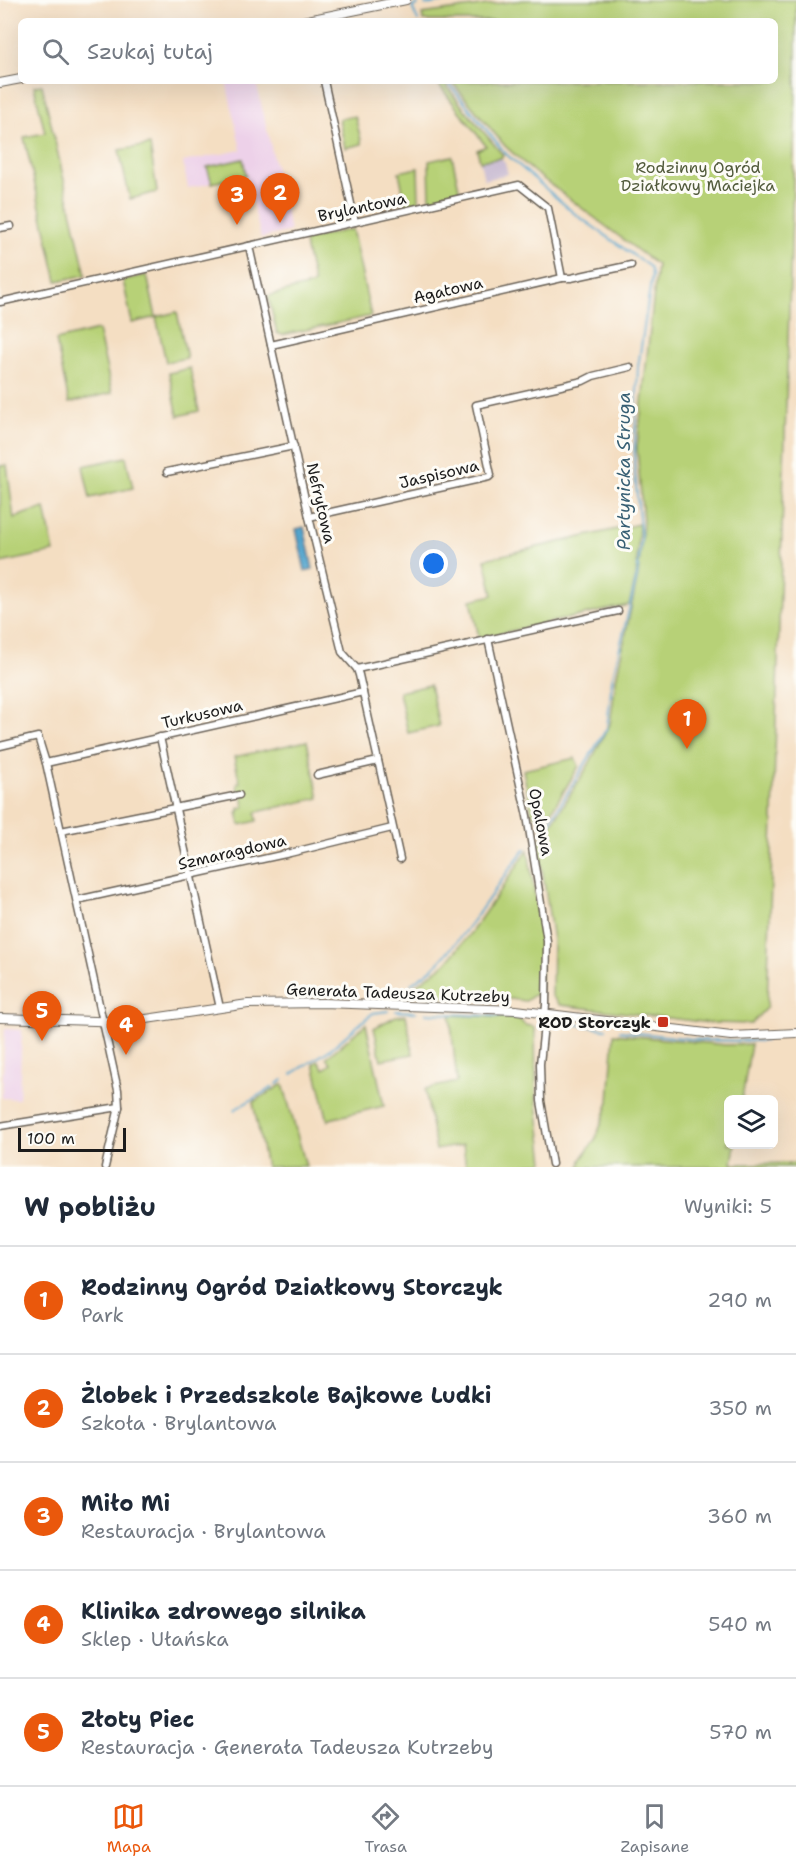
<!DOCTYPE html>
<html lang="pl">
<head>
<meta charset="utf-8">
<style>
  body { margin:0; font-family:"Shantell Sans",sans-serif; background:#f6f6f7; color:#1f2937 }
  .controls { position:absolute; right:18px; bottom:18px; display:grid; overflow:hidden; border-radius:9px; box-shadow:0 6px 24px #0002 }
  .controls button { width:54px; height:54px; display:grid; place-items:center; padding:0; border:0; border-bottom:2px solid #e0e1e3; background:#fff; color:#1f2937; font:30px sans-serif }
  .scale { position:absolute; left:18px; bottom:15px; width:108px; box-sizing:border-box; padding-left:6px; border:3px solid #1c1c1c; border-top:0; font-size:16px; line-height:21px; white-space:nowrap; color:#1c1c1c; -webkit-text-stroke:4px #fdfcf7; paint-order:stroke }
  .you { position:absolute; left:434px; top:564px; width:21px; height:21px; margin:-15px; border:4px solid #fff; border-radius:50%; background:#1a73e8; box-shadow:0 0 0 9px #1a73e833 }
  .badge { display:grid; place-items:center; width:39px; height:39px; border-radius:50%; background:#ea580c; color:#fff; font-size:20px; font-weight:700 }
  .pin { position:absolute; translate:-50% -50px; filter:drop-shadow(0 2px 3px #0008) }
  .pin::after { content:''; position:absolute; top:32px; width:21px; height:18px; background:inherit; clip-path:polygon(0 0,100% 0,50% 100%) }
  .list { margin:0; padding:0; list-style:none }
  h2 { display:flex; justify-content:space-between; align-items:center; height:78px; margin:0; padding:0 24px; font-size:26px }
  h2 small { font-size:20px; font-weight:400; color:#747a83 }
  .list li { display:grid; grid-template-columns:39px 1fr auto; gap:18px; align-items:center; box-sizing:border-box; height:108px; padding:0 24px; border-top:2px solid #e0e1e3 }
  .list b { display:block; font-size:22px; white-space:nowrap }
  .list p { margin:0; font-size:20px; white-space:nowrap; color:#747a83 }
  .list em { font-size:20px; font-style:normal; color:#747a83 }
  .icon { flex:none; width:33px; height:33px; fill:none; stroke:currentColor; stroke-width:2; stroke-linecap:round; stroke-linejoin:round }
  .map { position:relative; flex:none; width:796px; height:1167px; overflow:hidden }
  .search { position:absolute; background:#fff; box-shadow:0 6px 24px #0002; left:18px; right:18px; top:18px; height:66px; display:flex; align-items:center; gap:15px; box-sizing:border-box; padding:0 21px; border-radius:9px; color:#747a83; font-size:22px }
  .sheet { height:618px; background:#fff }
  nav { display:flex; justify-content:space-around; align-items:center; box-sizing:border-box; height:84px; border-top:2px solid #e0e1e3; background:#fff; font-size:16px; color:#747a83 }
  nav a { display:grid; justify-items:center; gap:3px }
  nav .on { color:#ea580c }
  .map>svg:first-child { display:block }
</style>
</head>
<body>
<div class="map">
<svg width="796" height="1167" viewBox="0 0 796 1167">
  <rect width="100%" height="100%" fill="#fdfcf7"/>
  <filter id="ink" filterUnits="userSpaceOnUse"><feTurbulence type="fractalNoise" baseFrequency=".0167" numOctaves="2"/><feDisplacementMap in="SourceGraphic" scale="12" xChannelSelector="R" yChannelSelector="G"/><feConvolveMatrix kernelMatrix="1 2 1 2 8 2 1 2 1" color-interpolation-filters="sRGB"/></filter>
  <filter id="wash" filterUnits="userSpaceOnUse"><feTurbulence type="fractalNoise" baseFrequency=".008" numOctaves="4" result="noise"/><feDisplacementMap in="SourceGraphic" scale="24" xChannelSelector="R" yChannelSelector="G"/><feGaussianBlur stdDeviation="1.35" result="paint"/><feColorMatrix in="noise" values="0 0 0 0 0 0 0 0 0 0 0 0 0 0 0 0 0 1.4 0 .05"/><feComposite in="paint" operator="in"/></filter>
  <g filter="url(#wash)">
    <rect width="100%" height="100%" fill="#f4dec2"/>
    <g fill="#edd1e9">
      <path d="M226,81H256L290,231L261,238L246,176L188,188L183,162L241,150Z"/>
      <path d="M5,1029L22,1030L19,1099L2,1098Z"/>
    </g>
    <path fill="#ccbfd4" d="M501,158L505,163L508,174L484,180L480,161Z"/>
    <g fill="#b7d177" stroke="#6a764a" stroke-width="1.5">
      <path d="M523,0H796V87L767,1007L751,1024L710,1023L560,1005L552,996L553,940L538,842L550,827L588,766L610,724L616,679L638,576L641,548L643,521L637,448L657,265L534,172L505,146L451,81H775V21H423L422,14Z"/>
      <path d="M436,81H443L461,105L503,155L501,158L480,161L477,150L486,146Z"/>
      <path d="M42,85L86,275L57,281L24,137L45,133L34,86Z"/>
      <path d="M355,116L362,144L345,148L339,119Z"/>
      <path d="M150,145L157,192L130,199L119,150Z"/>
      <path d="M452,156L460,193L430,200L429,161Z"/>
      <path d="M243,159L246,175L212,183L207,167Z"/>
      <path d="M418,168L419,203L406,206L399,172Z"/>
      <path d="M352,229L371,316L282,335L277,333L268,296L314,284L304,240Z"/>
      <path d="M147,275L156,317L177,312L187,358L166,362L156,317L132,323L123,280Z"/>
      <path d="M98,330L112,393L69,403L56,340Z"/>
      <path d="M190,368L199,411L178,416L169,373Z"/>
      <path d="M126,457L133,488L90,498L83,466Z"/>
      <path d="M7,465L14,519L24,514L45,508L54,552L0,563V466Z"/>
      <path d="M639,524L636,576L629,605L479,638L471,600L493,595L485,559Z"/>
      <path d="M430,685L439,726L408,733L399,692Z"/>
      <path d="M307,741L319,798L257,812L256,814L257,821L240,825L237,812H239V808L244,807L242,793L238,791L237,784L240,783L234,757Z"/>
      <path d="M575,758L579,766L545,822L532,814L523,770Z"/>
      <path d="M528,850L541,934V995H534L526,1001L495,997L408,995L407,992L446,963L472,931Z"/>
      <path d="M406,1015L413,1054L381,1060L374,1028L396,1016Z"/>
      <path d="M450,1015L518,1018L525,1025L535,1027L536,1095L544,1162L517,1167H466L463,1145L436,1150L425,1089L457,1082Z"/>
      <path d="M366,1024L384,1106L330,1119L328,1121L314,1064L318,1061L324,1069L331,1064L326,1058Z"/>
      <path d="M614,1034L726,1045L751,1044L742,1099L728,1100V1144L735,1145L732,1164L796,1163V1167H580L581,1160L596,1138L609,1102Z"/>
      <path d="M283,1084L306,1166L266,1167L253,1102Z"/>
    </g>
    <path fill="#53a4cd" stroke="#386074" stroke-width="1.5" d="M304,527L313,569L305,571L296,529Z"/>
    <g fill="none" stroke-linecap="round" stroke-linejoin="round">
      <g stroke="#53a4cd" stroke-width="2">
        <path d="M425,5L457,0"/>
        <path d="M418,21L412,7L418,5"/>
        <path d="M447,81L506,154L575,214L650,267L652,275L638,367L634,464L641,539L637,576L612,680L607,728L548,825"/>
        <path d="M411,984C421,977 432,970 440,961C473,926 496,885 525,849"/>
        <path d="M396,1011L416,1012"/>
        <path d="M426,1013L519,1017"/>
        <path d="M568,1023L606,1029"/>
        <path d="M619,1031L701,1040L765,1041"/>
        <path d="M292,1074L328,1051L373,1013L388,1011"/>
        <path d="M277,1084L283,1080"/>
        <path d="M234,1110L273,1087"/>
      </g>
    </g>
  </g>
  <g filter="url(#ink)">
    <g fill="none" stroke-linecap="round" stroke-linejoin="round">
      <g stroke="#686056" stroke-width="9">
        <g id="minor">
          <path d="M324,81L355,222"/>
          <path d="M0,228L11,226"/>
          <path d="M249,246L309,517L342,652L357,669L359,675L400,859"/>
          <path d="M0,302L519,185L548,208L562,278"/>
          <path d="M271,345L562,278H571L631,265"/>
          <path d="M167,472L294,446"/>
          <path d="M309,517L489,477L491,475L476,405L583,381L593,376L630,367"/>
          <path d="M488,639L527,816L547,941L546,1005L540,1064L541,1101L552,1164"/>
          <path d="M357,669L618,611"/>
          <path d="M160,737L220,1008"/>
          <path d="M0,746L38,737L46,763L118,1090L119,1107L105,1167"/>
          <path d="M46,763L363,692"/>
          <path d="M317,775L378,761"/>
          <path d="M61,831L239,795"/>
          <path d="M77,900L290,853L392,828"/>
          <path d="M0,1126L119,1107"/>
        </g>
      </g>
      <g stroke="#686056" stroke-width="10">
        <g id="tertiary">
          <path d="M303,21L406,0"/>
          <path d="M0,83L21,79"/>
          <path d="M0,1018L126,1022L248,1004L324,1003L516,1010L731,1036L796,1033"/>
        </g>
      </g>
      <use href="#minor" stroke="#fff" stroke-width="6"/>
      <use href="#tertiary" stroke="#fff" stroke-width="8"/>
    </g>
  </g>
  <rect fill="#c8321e" stroke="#fdfcf7" stroke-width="2" x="657" y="1016" width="12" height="12" rx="3"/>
  <g text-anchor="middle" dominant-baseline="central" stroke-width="6" stroke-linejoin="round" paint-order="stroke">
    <g font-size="16" fill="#525b3c" stroke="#fdfcf7">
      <text x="698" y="167">Rodzinny Ogród<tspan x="698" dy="18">Działkowy Maciejka</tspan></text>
    </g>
    <g font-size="16" fill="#1c1c1c" stroke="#fdfcf7">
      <text transform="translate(362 207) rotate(-12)">Brylantowa</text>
      <text transform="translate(448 290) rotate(-13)">Agatowa</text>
      <text transform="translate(439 474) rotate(-13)">Jaspisowa</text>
      <text transform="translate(321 503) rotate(77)">Nefrytowa</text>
      <text transform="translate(202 714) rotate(-13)">Turkusowa</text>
      <text transform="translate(541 822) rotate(79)">Opalowa</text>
      <text transform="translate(232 852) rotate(-13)">Szmaragdowa</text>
      <text transform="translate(398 993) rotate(2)">Generała Tadeusza Kutrzeby</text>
    </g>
    <g font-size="16" font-weight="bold" fill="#1c1c1c" stroke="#fdfcf7" text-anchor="end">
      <text x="651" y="1022">ROD Storczyk</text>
    </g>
    <g font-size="18" font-style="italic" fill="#386074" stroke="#fdfcf7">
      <text transform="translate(624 471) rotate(-90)">Partynicka Struga</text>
    </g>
  </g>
</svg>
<div class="controls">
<button><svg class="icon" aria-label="layers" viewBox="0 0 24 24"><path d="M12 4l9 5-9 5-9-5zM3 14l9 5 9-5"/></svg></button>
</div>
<div class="scale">100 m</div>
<div class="you"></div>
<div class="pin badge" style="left:687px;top:749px">1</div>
<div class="pin badge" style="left:280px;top:223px">2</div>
<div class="pin badge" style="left:237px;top:225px">3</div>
<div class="pin badge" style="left:126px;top:1055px">4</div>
<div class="pin badge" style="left:42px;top:1041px">5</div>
<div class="search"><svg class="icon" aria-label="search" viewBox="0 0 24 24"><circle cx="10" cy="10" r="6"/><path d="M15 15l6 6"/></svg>Szukaj tutaj</div>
</div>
<section class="sheet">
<h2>W pobliżu<small>Wyniki: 5</small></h2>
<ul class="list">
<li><span class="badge">1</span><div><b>Rodzinny Ogród Działkowy Storczyk</b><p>Park</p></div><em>290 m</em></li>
<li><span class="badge">2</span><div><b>Żlobek i Przedszkole Bajkowe Ludki</b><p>Szkoła · Brylantowa</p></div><em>350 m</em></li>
<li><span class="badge">3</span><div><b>Miło Mi</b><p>Restauracja · Brylantowa</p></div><em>360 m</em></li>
<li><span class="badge">4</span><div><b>Klinika zdrowego silnika</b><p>Sklep · Ułańska</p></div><em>540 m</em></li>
<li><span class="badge">5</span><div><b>Złoty Piec</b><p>Restauracja · Generała Tadeusza Kutrzeby</p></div><em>570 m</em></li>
</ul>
</section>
<nav>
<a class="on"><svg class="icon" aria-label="map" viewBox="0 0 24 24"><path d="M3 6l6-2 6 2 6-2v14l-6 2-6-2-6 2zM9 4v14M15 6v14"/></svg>Mapa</a>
<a><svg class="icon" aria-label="directions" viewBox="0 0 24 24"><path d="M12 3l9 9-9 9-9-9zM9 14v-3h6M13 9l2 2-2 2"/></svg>Trasa</a>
<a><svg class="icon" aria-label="saved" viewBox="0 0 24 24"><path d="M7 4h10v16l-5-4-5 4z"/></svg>Zapisane</a>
</nav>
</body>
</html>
